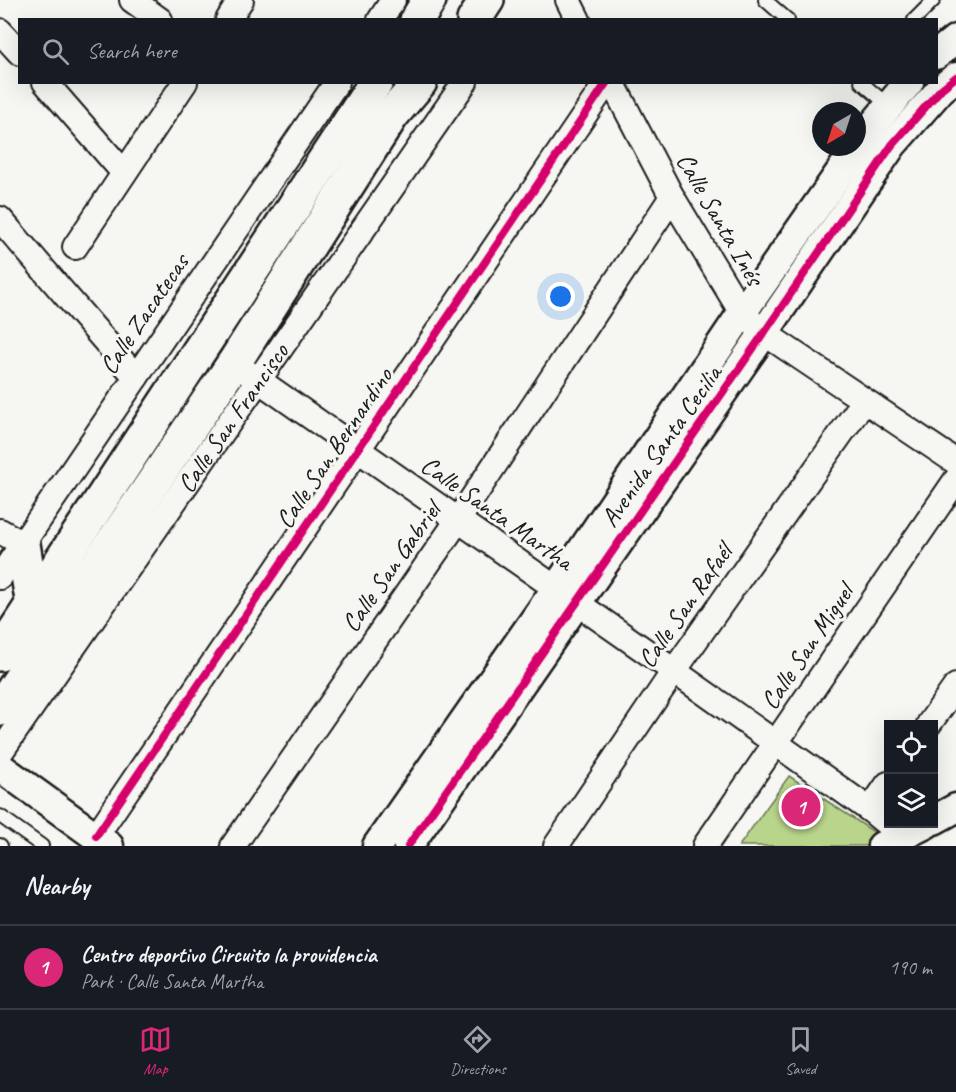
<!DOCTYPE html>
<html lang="en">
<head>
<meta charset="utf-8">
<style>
  body { margin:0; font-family:Caveat,sans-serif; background:#20242c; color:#f1f3f6 }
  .controls { position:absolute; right:18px; bottom:18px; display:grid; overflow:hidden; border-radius:0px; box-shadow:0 6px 24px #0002 }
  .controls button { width:54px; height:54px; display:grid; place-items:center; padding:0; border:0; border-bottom:2px solid #363941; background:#171b24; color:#f1f3f6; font:30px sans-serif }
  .compass { position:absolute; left:812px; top:102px; width:54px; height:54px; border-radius:50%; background:#171b24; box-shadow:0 6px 24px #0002; rotate:219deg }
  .you { position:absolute; left:561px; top:297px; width:21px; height:21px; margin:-15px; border:4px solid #fff; border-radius:50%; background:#1a73e8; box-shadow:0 0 0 9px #1a73e833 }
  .badge { display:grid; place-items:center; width:39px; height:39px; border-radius:50%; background:#db2777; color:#fff; font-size:20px; font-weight:700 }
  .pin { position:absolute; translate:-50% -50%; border:3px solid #fff; box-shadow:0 2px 6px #0006 }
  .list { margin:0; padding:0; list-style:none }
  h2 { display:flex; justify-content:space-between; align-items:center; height:78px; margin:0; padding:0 24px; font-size:26px }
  h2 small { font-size:20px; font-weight:400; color:#9ea1a6 }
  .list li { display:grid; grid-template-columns:39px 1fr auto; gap:18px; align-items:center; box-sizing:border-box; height:84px; padding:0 24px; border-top:2px solid #363941 }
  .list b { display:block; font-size:22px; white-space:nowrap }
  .list p { margin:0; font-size:20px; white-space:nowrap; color:#9ea1a6 }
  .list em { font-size:20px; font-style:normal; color:#9ea1a6 }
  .icon { flex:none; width:33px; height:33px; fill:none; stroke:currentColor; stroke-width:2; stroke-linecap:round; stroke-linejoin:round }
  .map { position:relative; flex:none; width:956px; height:846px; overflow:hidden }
  .search { position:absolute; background:#171b24; box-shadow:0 6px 24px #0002; left:18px; right:18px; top:18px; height:66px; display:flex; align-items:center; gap:15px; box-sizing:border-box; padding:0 21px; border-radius:0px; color:#9ea1a6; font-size:22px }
  .sheet { height:162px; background:#171b24 }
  nav { display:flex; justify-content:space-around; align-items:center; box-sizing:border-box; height:84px; border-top:2px solid #363941; background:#171b24; font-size:16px; color:#9ea1a6 }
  nav a { display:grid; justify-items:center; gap:3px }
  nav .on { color:#db2777 }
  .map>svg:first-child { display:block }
</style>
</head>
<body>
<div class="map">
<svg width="956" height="846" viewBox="0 0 956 846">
  <rect width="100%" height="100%" fill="#f6f6f2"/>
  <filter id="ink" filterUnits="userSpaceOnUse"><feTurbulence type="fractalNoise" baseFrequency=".0167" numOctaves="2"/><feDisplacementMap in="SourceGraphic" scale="12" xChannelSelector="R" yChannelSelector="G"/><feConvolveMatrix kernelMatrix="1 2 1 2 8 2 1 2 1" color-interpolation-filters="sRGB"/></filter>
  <g filter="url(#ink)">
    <path fill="#b9d48b" stroke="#6a7854" stroke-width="1.5" d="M789,776L883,838L867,846H739Z"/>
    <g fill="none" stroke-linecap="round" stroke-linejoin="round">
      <g stroke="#1c1c1c" stroke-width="16">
        <g id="service">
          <path d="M765,0L788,20"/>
          <path d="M914,20L934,0"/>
          <path d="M861,82L889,106"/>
          <path d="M0,816L42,846"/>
          <path d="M0,845L1,846"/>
        </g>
      </g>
      <g stroke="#1c1c1c" stroke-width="28">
        <g id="minor">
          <path d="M132,0L160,20"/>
          <path d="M568,0L578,20"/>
          <path d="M228,20L241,0"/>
          <path d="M380,20L393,0"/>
          <path d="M0,31L20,53"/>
          <path d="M45,82L124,173"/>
          <path d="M612,82L672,197L742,313L764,333L956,462"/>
          <path d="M0,219L136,377"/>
          <path d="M75,247L185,82"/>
          <path d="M234,363L674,671L870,810L902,836"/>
          <path d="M0,531L23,544"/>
          <path d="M0,577L337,82"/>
          <path d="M929,724L956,686"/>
          <path id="s1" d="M0,753L465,82"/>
          <path d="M870,810L888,784"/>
          <path d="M96,836L607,82"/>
          <path d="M233,846L458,520L672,197"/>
          <path d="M556,846L674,671L864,401"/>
          <path d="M705,846L956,480"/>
        </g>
      </g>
      <g stroke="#1c1c1c" stroke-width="33">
        <g id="tertiary">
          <path d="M936,55L956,39"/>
          <path d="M0,767L109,846"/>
          <path d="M934,820L956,808"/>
          <path d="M377,846L556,589L742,313L873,125L909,82"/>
          <path d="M408,846L764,333L892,145L941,89L956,77"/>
          <path d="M882,846L926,824"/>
        </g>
      </g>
      <g stroke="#1c1c1c" stroke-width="38">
        <g id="secondary">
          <path d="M417,20L429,0"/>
          <path d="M474,20L487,0"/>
          <path d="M23,544L33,606"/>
          <path d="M0,654L376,82"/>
          <path d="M0,709L234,363L392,115L420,82"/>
        </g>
      </g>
      <use href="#service" stroke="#f6f6f2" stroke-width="12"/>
      <use href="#minor" stroke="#f6f6f2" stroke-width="24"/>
      <use href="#tertiary" stroke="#f6f6f2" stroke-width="28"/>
      <use href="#secondary" stroke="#f6f6f2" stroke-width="33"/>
      <g stroke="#f6f6f2" stroke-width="11">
        <g id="cycleway">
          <path d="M96,836L607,82"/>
          <path d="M408,846L764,333L892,145L941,89L956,77"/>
        </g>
      </g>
      <use href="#cycleway" stroke="#d6006c" stroke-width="8"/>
    </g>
  </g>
  <g text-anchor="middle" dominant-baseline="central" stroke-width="6" stroke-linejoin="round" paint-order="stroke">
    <g font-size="26" fill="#1c1c1c" stroke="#f6f6f2">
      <text transform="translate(720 219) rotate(60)">Calle Santa Inés</text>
      <text transform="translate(144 314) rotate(-56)">Calle Zacatecas</text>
      <text stroke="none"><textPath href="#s1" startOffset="408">Calle San Francisco</textPath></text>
      <text transform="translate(661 446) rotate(-55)">Avenida Santa Cecilia</text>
      <text transform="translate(334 448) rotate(-56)">Calle San Bernardino</text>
      <text transform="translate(497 513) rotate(35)">Calle Santa Martha</text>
      <text transform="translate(391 567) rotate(-55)">Calle San Gabriel</text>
      <text transform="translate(685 606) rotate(-55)">Calle San Rafaél</text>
      <text transform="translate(807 647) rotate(-56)">Calle San Miguel</text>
    </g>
  </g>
</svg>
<div class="controls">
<button><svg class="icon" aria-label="locate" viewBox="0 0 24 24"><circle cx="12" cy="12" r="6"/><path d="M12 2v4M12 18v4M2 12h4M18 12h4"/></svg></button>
<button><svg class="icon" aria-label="layers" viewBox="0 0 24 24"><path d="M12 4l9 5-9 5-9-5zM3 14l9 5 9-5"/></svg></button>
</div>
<svg class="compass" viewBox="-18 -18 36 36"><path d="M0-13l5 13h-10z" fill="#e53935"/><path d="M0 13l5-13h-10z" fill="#9ea1a6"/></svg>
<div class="you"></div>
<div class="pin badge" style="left:801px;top:807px">1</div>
<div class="search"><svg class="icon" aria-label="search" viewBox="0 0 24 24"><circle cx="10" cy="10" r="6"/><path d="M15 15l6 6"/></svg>Search here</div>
</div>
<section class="sheet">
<h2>Nearby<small></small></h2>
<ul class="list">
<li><span class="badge">1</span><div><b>Centro deportivo Circuito la providencia</b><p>Park · Calle Santa Martha</p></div><em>190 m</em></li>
</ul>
</section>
<nav>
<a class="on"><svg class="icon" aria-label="map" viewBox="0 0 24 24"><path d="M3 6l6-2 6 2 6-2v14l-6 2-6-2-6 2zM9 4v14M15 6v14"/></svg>Map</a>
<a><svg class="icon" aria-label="directions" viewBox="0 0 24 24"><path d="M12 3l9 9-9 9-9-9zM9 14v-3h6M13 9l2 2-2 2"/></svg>Directions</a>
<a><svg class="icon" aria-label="saved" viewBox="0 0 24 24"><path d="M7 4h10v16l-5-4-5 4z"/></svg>Saved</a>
</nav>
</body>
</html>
